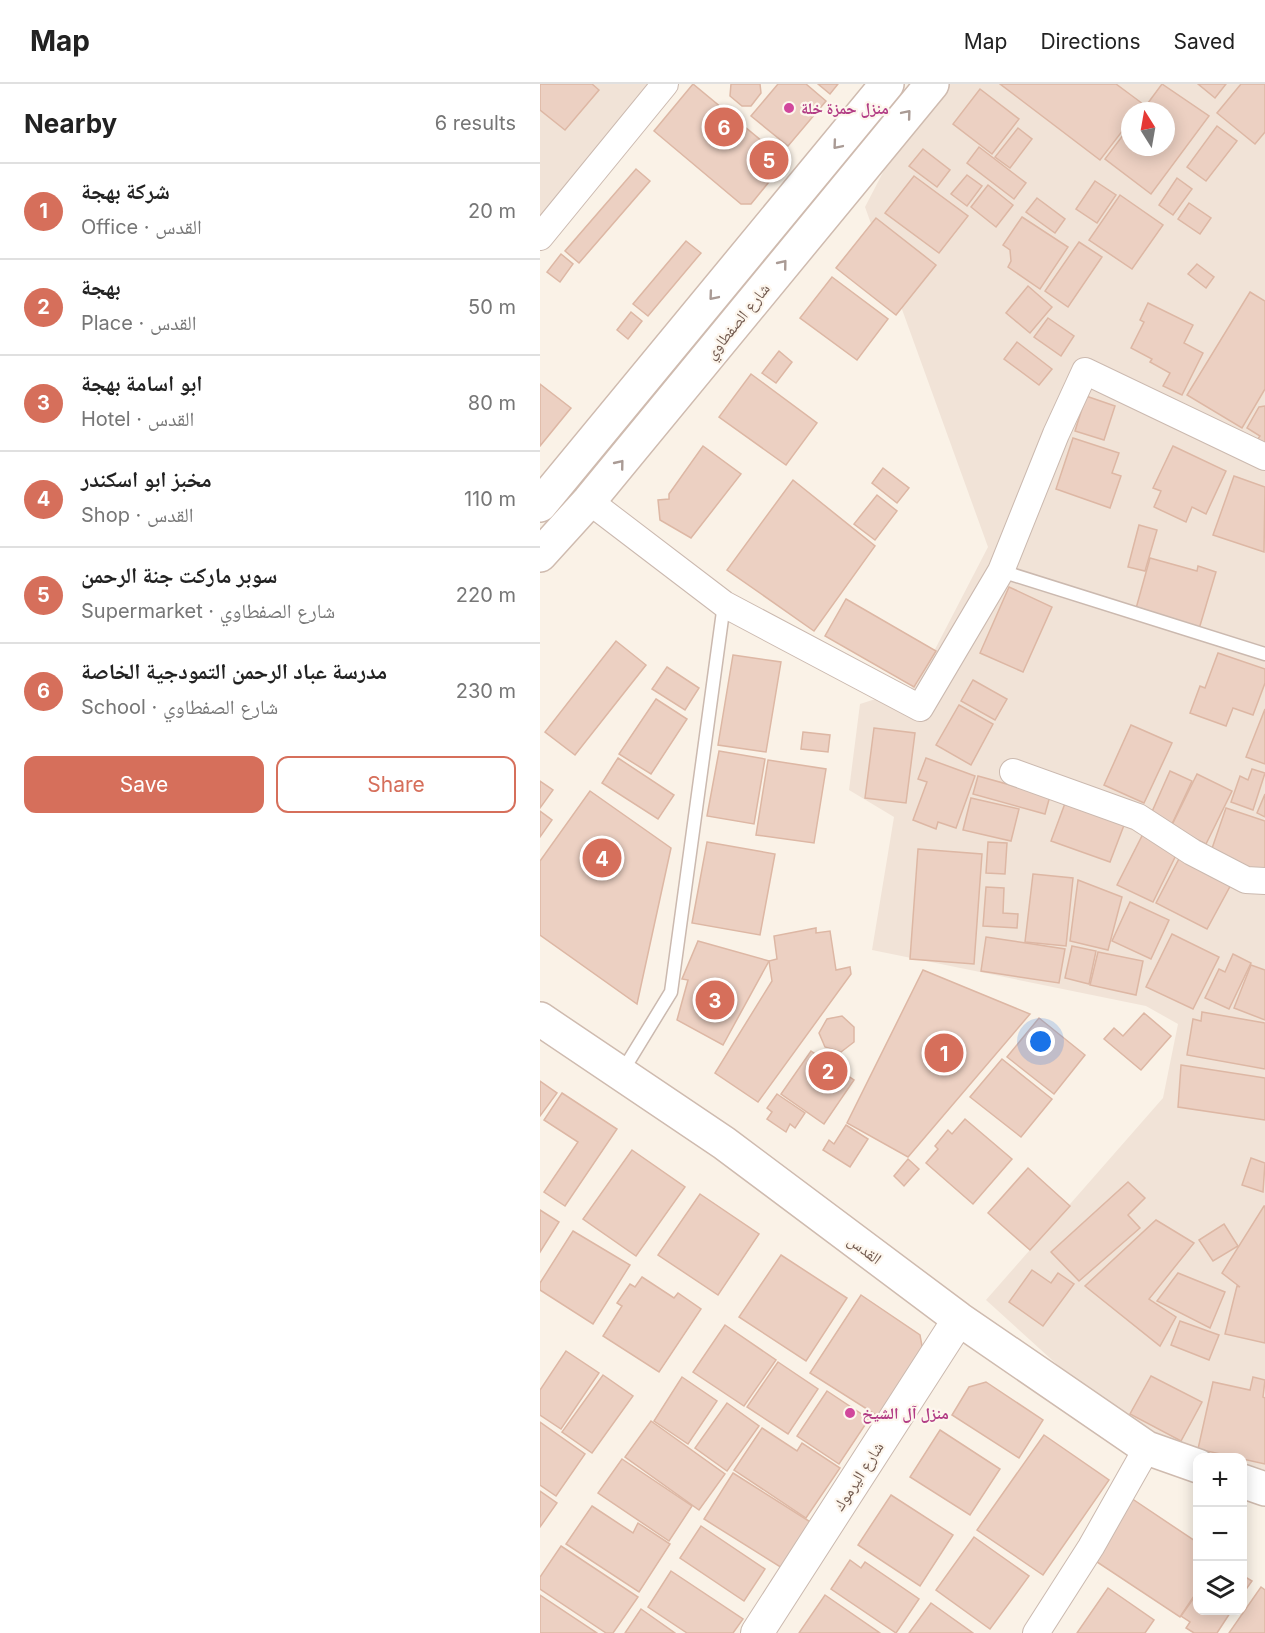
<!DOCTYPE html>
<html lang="en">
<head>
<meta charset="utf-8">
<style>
  body { margin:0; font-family:Inter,"Noto Naskh Arabic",sans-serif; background:#f2f2f2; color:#222 }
  .controls { position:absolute; right:18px; bottom:18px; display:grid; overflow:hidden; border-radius:12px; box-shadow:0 3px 15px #0003 }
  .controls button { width:54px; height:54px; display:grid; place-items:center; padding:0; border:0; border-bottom:2px solid #e0e0e0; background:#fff; color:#222; font:30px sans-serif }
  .compass { position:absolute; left:581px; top:18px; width:54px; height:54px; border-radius:50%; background:#fff; box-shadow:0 3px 15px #0003; rotate:349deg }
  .you { position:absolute; left:501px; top:958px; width:21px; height:21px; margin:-15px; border:4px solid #fff; border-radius:50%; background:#1a73e8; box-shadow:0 0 0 9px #1a73e833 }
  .badge { display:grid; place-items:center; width:39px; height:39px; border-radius:50%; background:#d66f5b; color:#fff; font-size:20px; font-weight:700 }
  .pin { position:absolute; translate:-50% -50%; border:3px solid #fff; box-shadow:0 2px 6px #0006 }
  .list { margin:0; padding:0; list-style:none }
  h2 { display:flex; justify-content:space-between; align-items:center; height:78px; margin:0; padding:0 24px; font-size:26px }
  h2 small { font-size:20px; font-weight:400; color:#767676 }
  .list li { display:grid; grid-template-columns:39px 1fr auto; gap:18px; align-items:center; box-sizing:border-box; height:96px; padding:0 24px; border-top:2px solid #e0e0e0 }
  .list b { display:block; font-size:22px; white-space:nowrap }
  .list p { margin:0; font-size:20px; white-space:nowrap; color:#767676 }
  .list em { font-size:20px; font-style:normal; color:#767676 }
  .actions { display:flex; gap:12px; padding:18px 24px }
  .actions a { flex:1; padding:14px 0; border:2px solid #d66f5b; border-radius:12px; text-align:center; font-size:21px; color:#d66f5b }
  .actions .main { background:#d66f5b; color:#fff }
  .icon { flex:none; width:33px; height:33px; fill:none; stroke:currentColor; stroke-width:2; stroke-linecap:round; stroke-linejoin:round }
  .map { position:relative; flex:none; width:725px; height:1549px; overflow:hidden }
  header { display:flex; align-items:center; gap:36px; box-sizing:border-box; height:84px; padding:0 30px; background:#fff; border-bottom:2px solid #e0e0e0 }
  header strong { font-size:28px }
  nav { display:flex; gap:33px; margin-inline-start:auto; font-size:21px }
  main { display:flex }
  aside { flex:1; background:#fff }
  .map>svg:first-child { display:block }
</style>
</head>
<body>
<header>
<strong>Map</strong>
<nav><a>Map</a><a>Directions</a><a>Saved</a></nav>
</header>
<main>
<aside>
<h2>Nearby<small>6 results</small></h2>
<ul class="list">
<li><span class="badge">1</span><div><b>شركة بهجة</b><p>Office · القدس</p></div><em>20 m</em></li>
<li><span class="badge">2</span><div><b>بهجة</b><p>Place · القدس</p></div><em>50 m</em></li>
<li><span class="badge">3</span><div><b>ابو اسامة بهجة</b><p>Hotel · القدس</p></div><em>80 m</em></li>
<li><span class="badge">4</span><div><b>مخبز ابو اسكندر</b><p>Shop · القدس</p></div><em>110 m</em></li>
<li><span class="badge">5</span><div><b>سوبر ماركت جنة الرحمن</b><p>Supermarket · شارع الصفطاوي</p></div><em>220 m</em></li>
<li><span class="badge">6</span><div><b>مدرسة عباد الرحمن التمودجية الخاصة</b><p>School · شارع الصفطاوي</p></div><em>230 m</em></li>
</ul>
<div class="actions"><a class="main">Save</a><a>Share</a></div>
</aside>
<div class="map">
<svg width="725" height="1549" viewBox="0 0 725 1549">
  <rect width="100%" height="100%" fill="#faf2e7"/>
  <g fill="#f1e3d7" fill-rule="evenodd">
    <path d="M0,0H112L0,141Z"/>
    <path d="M398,0H725V1397L703,1392L702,1374L621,1375L446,1216L623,1014L638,940L606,922L332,866L354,733L309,706L320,620L376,602L448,463L325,123L367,42ZM590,27H626V63H590Z"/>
  </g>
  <g fill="#ecd0c2" stroke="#ddb7a4" stroke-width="1.5">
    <path d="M0,0H52L59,6L25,46L0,26Z"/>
    <path d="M153,0L246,77L211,120H201L114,47Z"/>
    <path d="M191,0H220L221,9L211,22H202L190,12Z"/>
    <path d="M238,0H266L286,17L248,62L211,32Z"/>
    <path d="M278,0H298L290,10Z"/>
    <path d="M460,0H576L603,20L597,27H590V37L560,76Z"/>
    <path d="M622,0L669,32L611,110L565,75L590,42V63H626V27H602Z"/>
    <path d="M658,0H686L675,14Z"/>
    <path d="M701,0H725V48L715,60L677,29Z"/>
    <path d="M440,5L479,35L452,70L413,40Z"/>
    <path d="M677,42L697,57L666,97L647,83Z"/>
    <path d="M478,44L492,55L470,84L455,73Z"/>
    <path d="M439,63L486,99L474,115L427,79Z"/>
    <path d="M383,65L410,86L397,103L369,82Z"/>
    <path d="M96,85L110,97L39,179L25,167Z"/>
    <path d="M427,91L442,102L427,122L411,110Z"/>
    <path d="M374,92L428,132L399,169L345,129Z"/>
    <path d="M637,94L652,105L633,131L619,121Z"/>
    <path d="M555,97L576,111L557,139L536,125Z"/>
    <path d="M448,101L473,121L456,143L431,123Z"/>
    <path d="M580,111L623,141L592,185L549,156Z"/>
    <path d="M497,114L525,135L515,149L486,128Z"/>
    <path d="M649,119L671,134L660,150L638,135Z"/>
    <path d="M482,133L528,163L500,205L468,183L471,177L470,166L463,161Z"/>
    <path d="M336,134L396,181L356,231L296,184Z"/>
    <path d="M146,157L161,169L108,232L93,220Z"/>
    <path d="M539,158L562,173L528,223L505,207Z"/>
    <path d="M21,170L33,180L20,198L7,188Z"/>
    <path d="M657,180L674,193L666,204L648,190Z"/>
    <path d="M292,193L348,235L317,276L260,234Z"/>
    <path d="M488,202L512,223L490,249L466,229Z"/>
    <path d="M710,208L725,217V305L702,344L647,311Z"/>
    <path d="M608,219L653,241L644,259L663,269L642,311L623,302L630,289L610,278L612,275L591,264L604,238L600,236Z"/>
    <path d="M91,228L102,237L88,255L77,246Z"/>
    <path d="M508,234L534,252L521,272L494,253Z"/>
    <path d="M477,258L512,285L499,301L464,275Z"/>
    <path d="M239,267L252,278L236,299L222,289Z"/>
    <path d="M211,290L277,339L246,381L179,333Z"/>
    <path d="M0,300L31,324L0,362Z"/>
    <path d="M546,312L575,322L564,356L535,347Z"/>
    <path d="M725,322V365L715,359L720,352L707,344L719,323Z"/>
    <path d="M533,354L579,369L572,389L581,392L570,424L516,405Z"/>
    <path d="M163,362L201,390L151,454L120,436L118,416L129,415V410Z"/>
    <path d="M633,362L686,387L666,430L652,423L646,438L614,423L621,407L613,404Z"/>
    <path d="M343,384L369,404L357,419L332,399Z"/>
    <path d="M694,392L725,403L724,468L673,451Z"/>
    <path d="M253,396L335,462L274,547L187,486Z"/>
    <path d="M337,411L357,427L335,456L314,440Z"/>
    <path d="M599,441L617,446L605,487L588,483Z"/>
    <path d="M610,474L657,487L658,482L676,488L659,545L595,528Z"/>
    <path d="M469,503L512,523L483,588L440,569Z"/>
    <path d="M306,515L396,567L374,603L285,552Z"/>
    <path d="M76,557L106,581L35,671L5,648Z"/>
    <path d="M678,569L725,585V599L713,631L693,624L686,642L650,629L660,602L665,604Z"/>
    <path d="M193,571L241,578L226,668L178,661Z"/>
    <path d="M127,583L159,604L145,626L112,605Z"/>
    <path d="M433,596L467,615L455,636L421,617Z"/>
    <path d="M116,615L147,635L111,690L79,670Z"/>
    <path d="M419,621L453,640L431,681L396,661Z"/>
    <path d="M725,625V680L706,673Z"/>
    <path d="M591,641L632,659L604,719L564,701Z"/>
    <path d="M334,644L375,649L366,719L325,714Z"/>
    <path d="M263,648L290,651L288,668L261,665Z"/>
    <path d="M179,667L225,675L214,740L167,732Z"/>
    <path d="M78,674L134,711L118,735L62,699Z"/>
    <path d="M386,674L435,692L416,744L398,738L396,745L373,736L387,698L378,695Z"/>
    <path d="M228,676L286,685L274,759L216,751Z"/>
    <path d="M712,685L725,689L713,726L691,718L700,692L708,696Z"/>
    <path d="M630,687L652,697L632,740L611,730Z"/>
    <path d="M657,690L692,707L666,760L631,743Z"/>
    <path d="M438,692L510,712L505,730L433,710Z"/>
    <path d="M0,697L13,706L0,724Z"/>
    <path d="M50,707L131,764L97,920L0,851V777Z"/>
    <path d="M725,710V733L717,729Z"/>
    <path d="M431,714L479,725L471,757L423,746Z"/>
    <path d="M527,714L586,736L570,778L511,757Z"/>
    <path d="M686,724L725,737V792L669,773Z"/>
    <path d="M0,727L12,736L0,753Z"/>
    <path d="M605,746L640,763L613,818L577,801Z"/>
    <path d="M167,758L235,770L220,851L152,839Z"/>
    <path d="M448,758L467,759L465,790L446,789Z"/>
    <path d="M378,765L442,770L434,880L370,875Z"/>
    <path d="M642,769L694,795L667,845L616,819Z"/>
    <path d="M493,790L533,794L526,862L485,858Z"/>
    <path d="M538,796L582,813L568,866L530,857Z"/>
    <path d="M446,803L464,804L463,829L478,830L477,844L443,842Z"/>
    <path d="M590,818L629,836L611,875L572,857Z"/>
    <path d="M276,844V849L290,847L296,886L310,883L311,890L218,1018L175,989L232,897L229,877L237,875L234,852Z"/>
    <path d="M632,850L679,873L653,925L606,903Z"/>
    <path d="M446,853L525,865L519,899L441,887Z"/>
    <path d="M158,857L229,877L183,961L137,936L148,896L142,895Z"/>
    <path d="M532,862L556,867L549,900L525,894Z"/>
    <path d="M558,868L603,877L596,911L550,901Z"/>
    <path d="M693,870L711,879L689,925L665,914L679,885L685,888Z"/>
    <path d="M711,881L725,886V936L694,924Z"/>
    <path d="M383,886L490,930L368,1073L307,1039Z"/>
    <path d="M662,928L725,939V985L647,971L653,935L661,937Z"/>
    <path d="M604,929L631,952L601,986L564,955L574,944L583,952Z"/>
    <path d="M302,932L314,943V958L301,968L285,963L279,949L287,935Z"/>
    <path d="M499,934L545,971L514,1010L467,973Z"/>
    <path d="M271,967L314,996L284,1040L241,1010Z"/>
    <path d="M462,975L512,1015L481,1053L430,1013Z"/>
    <path d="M641,981L725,994V1036L638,1023Z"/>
    <path d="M0,997L17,1009L0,1032Z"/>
    <path d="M22,1009L77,1045L25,1122L4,1108L38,1058L4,1036Z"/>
    <path d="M237,1010L265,1029L255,1044L250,1040L246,1048L227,1035L232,1028L227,1024Z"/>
    <path d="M425,1035L472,1075L433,1120L386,1079L398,1065L395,1062L408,1046L412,1050Z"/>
    <path d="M306,1041L328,1055L310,1083L283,1066L289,1056L294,1060Z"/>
    <path d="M92,1066L145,1103L96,1172L43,1135Z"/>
    <path d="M711,1074L725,1079L723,1108L702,1101Z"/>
    <path d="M368,1075L379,1085L364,1102L354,1092Z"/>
    <path d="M488,1084L530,1122L490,1166L448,1129Z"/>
    <path d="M588,1098L605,1114L588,1131L600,1144L539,1197L511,1168Z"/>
    <path d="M160,1110L219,1150L178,1211L118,1171Z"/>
    <path d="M724,1122H725V1259L685,1250L697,1202L700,1203L682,1189Z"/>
    <path d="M0,1126L19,1138L0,1168Z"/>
    <path d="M616,1136L654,1159L609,1215L636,1233L620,1262L545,1202Z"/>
    <path d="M684,1140L698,1162L673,1177L659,1156Z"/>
    <path d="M33,1147L90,1181L53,1240L0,1206V1199Z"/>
    <path d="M241,1171L307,1214L266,1277L199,1233Z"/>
    <path d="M492,1186L511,1199L518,1189L534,1200L503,1242L469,1218Z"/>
    <path d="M638,1189L685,1208L670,1244L617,1217Z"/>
    <path d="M102,1193L134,1214L138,1209L161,1225L119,1288L63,1252L82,1222L77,1219L90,1200L95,1203Z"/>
    <path d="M321,1211L380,1251L384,1273L341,1334L270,1289Z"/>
    <path d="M640,1237L679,1251L669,1276L631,1261Z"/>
    <path d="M185,1241L236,1276L204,1322L153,1288Z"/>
    <path d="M26,1267L59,1289L21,1345L0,1331V1306Z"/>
    <path d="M238,1278L278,1305L248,1350L207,1323Z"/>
    <path d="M63,1291L93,1312L52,1369L22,1348Z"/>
    <path d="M611,1292L662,1318L641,1357L590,1330Z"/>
    <path d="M142,1293L177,1317L148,1360L114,1337Z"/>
    <path d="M713,1293L725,1296L723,1313L725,1314V1380L658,1365L673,1298L710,1306Z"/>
    <path d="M446,1298L503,1336L479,1374L412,1331L429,1303Z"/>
    <path d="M287,1307L329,1335L299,1380L257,1352Z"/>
    <path d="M187,1319L219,1342L187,1387L155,1364Z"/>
    <path d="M111,1337L185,1390L159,1426L85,1373Z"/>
    <path d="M0,1338L45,1370L16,1412L0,1401Z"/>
    <path d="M222,1344L257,1367L262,1359L300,1384L266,1434L194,1386Z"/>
    <path d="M400,1346L460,1385L430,1431L370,1393Z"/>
    <path d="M504,1351L569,1396L503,1491L437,1446Z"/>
    <path d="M82,1375L152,1422L129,1457L58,1409Z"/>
    <path d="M193,1389L272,1439L242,1484L164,1435Z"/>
    <path d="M0,1407L17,1419L0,1443Z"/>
    <path d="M351,1411L413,1451L380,1502L318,1461Z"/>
    <path d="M591,1414L658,1459V1506L640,1533L551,1474Z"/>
    <path d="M52,1422L93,1449L98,1439L130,1460L99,1508L26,1460Z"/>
    <path d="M161,1442L225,1485L204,1517L140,1474Z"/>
    <path d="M434,1453L489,1492L450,1545L396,1506Z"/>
    <path d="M21,1462L98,1513L73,1549H66L0,1505V1493Z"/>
    <path d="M310,1476L321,1484L325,1478L379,1515L356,1549L291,1505Z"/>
    <path d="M131,1487L203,1535L193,1549H147L108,1523Z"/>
    <path d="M702,1491L712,1497L702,1511Z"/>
    <path d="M721,1503L725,1506V1549H689Z"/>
    <path d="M568,1504L614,1536L605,1549H537Z"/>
    <path d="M658,1508V1526H692L677,1549H654L646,1544L650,1538L641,1532Z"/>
    <path d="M0,1511L57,1549H0Z"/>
    <path d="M285,1511L340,1549H259Z"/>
    <path d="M391,1519L433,1549H369Z"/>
    <path d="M101,1525L135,1549H85Z"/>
  </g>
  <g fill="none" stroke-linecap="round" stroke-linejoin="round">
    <g stroke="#cbb9af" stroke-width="15">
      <g id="service">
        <path d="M461,487L725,570"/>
        <path d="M82,988L131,908L184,520"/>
      </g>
    </g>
    <g stroke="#cbb9af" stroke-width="28">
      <g id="minor">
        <path d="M0,153L125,0"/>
        <path d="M49,417L184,520L380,624L461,487L516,350L545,287L725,373"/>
        <path d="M473,688L598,733L652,768L706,796L725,797"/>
        <path d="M496,1549L551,1463L607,1364"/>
      </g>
    </g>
    <g stroke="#cbb9af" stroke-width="34">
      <path id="tertiary" d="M217,1549L419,1235"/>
    </g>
    <g stroke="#cfbbaf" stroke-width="36">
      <g id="secondary">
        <path d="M0,421L347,0"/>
        <path d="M0,471L49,417L392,0"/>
        <path d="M0,935L184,1059L419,1235L607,1364L658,1382"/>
        <path d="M702,1397L725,1405"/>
      </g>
    </g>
    <use href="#service" stroke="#fff" stroke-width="12"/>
    <use href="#minor" stroke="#fff" stroke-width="26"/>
    <use href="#tertiary" stroke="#fff" stroke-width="32"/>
    <use href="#secondary" stroke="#fff" stroke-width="33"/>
  </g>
  <defs><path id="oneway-chevron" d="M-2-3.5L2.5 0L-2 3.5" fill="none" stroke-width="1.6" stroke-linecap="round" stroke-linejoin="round" transform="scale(1.5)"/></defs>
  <g stroke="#aa9b95">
    <use href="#oneway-chevron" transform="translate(367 30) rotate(-50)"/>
    <use href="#oneway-chevron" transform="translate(297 61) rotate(130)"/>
    <use href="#oneway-chevron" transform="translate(243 180) rotate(-51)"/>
    <use href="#oneway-chevron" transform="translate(173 212) rotate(130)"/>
    <use href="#oneway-chevron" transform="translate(80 380) rotate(-51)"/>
  </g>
  <g fill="#d1479c" stroke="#fdf6ed" stroke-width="2">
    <circle cx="249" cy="24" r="6"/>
    <circle cx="310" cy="1329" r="6"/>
  </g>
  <g text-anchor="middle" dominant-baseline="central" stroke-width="4.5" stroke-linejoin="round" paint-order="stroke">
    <g font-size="16" font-weight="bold" fill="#b23c85" stroke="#fdf6ed" text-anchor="start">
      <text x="261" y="24">منزل حمزة خلة</text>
      <text x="322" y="1329">منزل آل الشيخ</text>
    </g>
    <g font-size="16" fill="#71594e" stroke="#fdf6ed">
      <text transform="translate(197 237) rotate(-51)">شارع الصفطاوي</text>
      <text transform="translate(325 1165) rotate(37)">القدس</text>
      <text transform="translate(318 1392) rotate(-57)">شارع اليرموك</text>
    </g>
  </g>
</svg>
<div class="controls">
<button>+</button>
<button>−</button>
<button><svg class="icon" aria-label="layers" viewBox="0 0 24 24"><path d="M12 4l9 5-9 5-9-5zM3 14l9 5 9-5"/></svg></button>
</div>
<svg class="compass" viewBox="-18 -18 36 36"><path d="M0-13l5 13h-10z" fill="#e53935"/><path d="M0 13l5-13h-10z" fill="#767676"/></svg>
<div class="you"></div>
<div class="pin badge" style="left:404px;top:969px">1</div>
<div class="pin badge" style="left:288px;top:987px">2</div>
<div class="pin badge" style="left:175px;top:916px">3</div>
<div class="pin badge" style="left:62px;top:774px">4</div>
<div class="pin badge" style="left:229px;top:76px">5</div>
<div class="pin badge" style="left:184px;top:43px">6</div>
</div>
</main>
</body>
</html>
